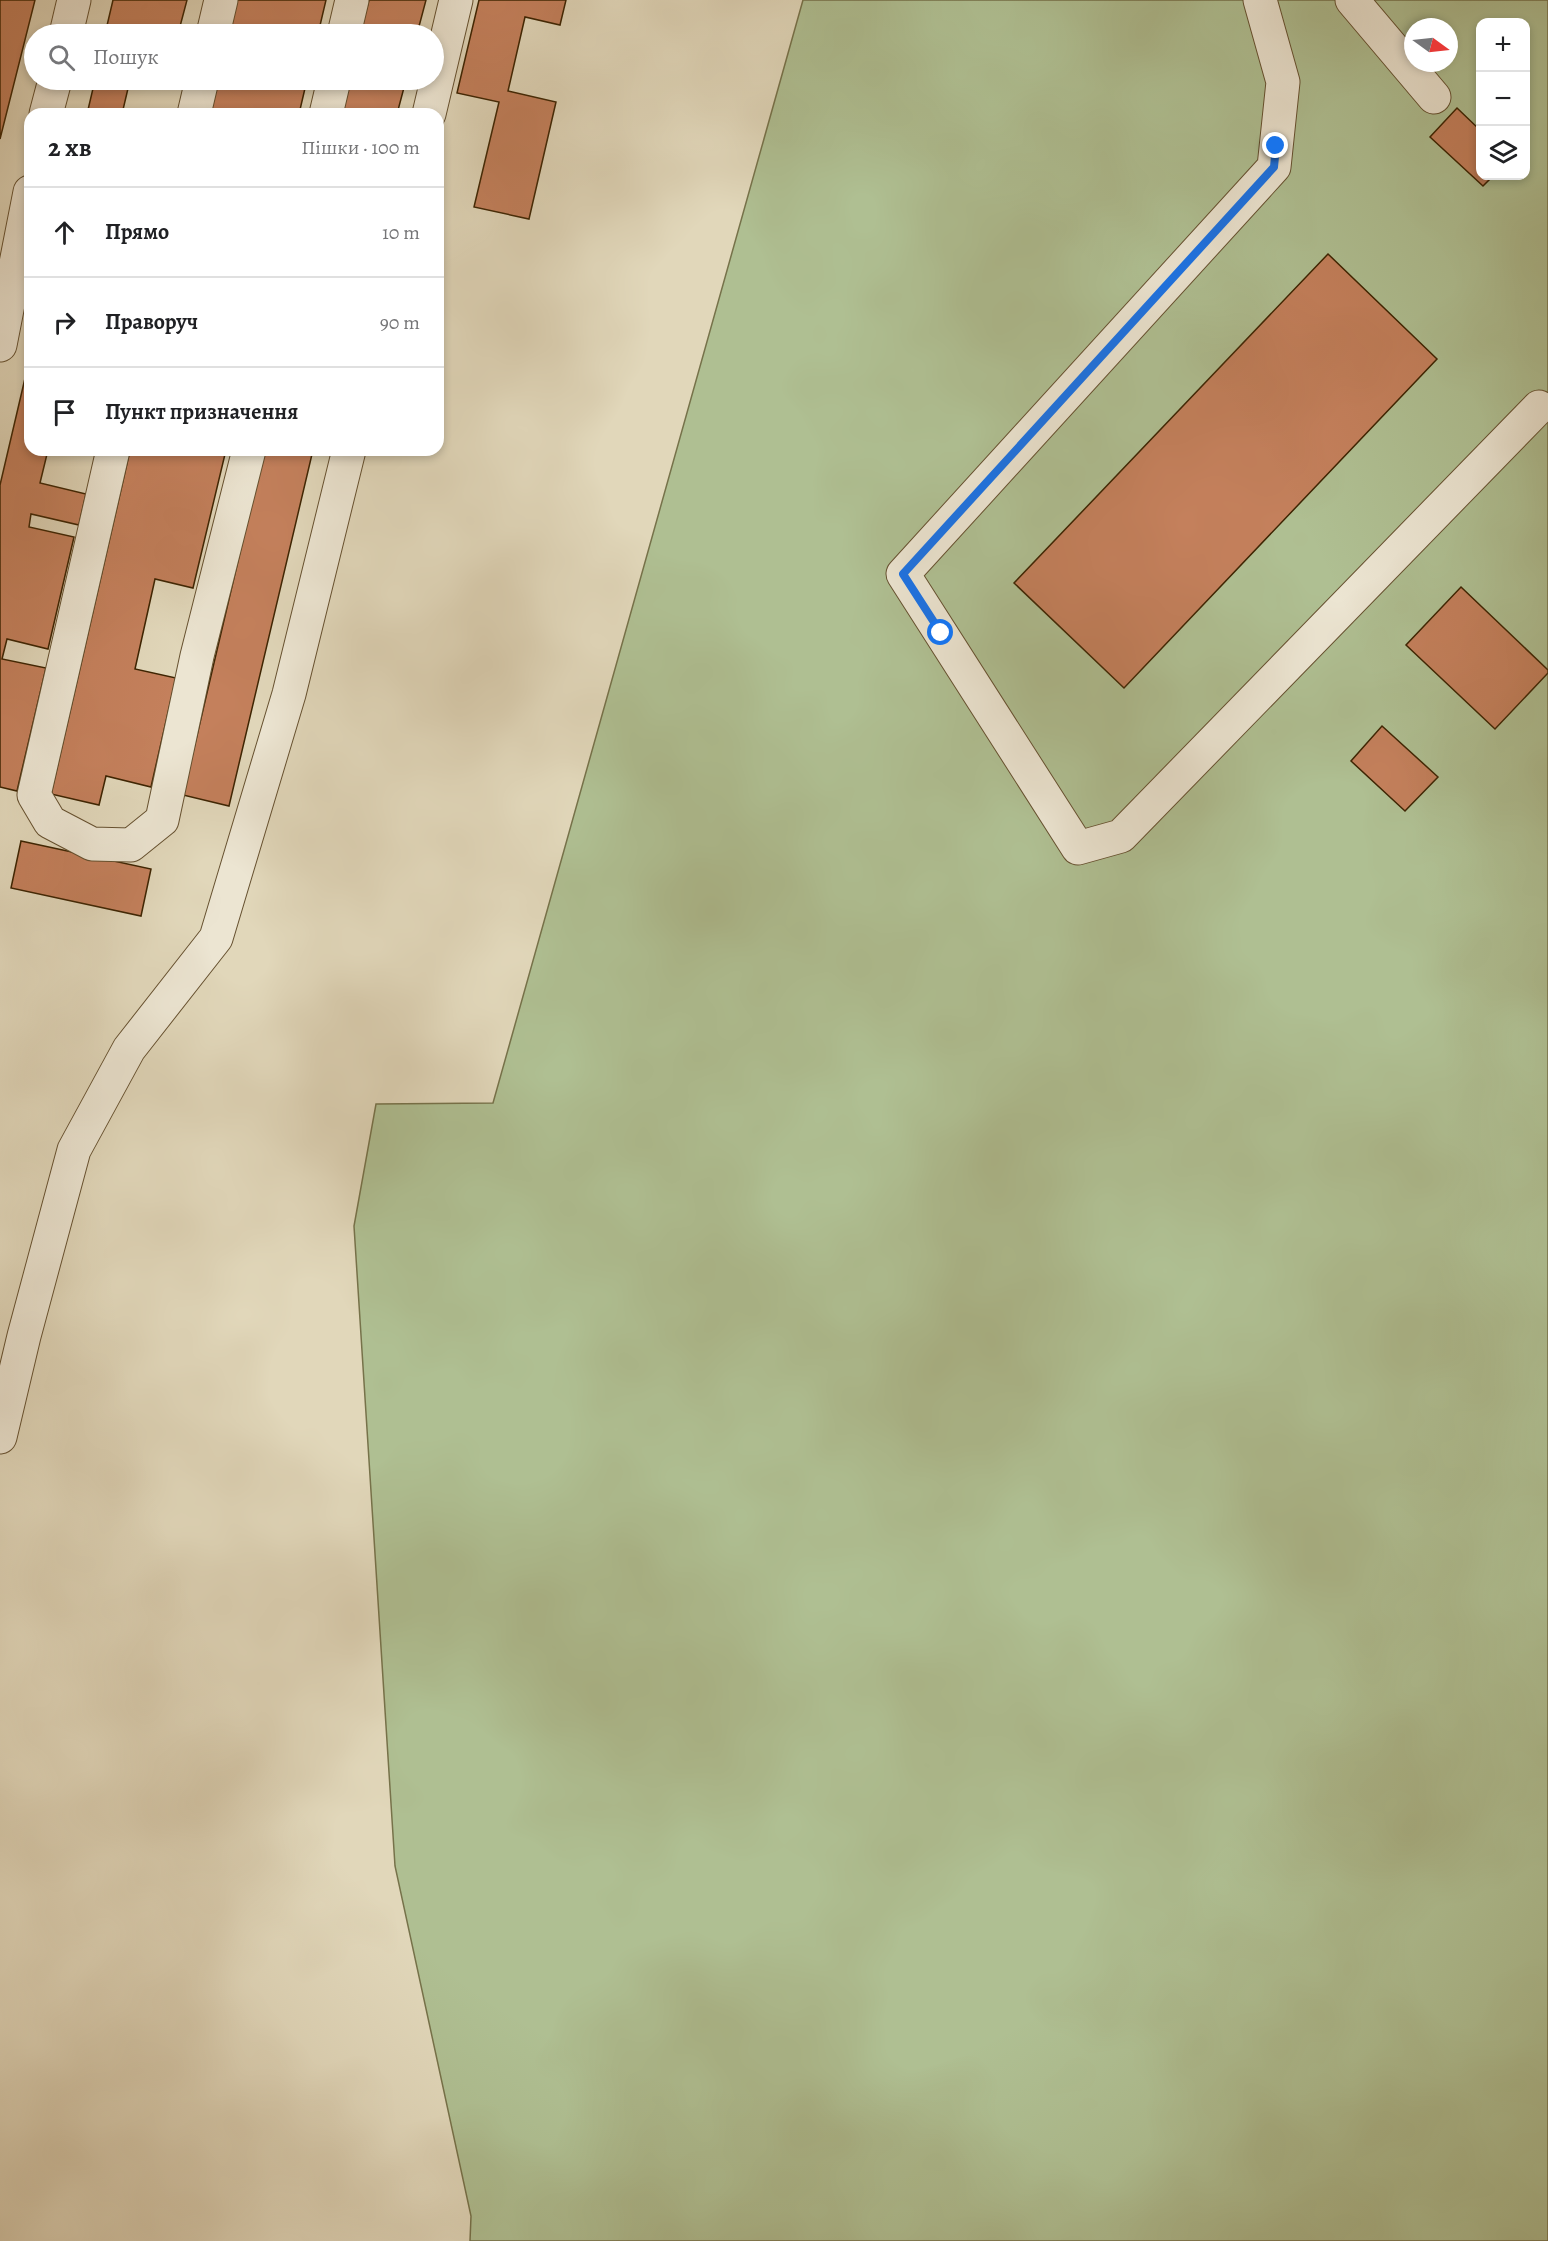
<!DOCTYPE html>
<html lang="uk">
<head>
<meta charset="utf-8">
<style>
  body { margin:0; font-family:Alegreya,serif; background:#f6f6f6; color:#202124 }
  .controls { position:absolute; right:18px; top:18px; display:grid; overflow:hidden; border-radius:12px; box-shadow:0 3px 9px #0003 }
  .controls button { width:54px; height:54px; display:grid; place-items:center; padding:0; border:0; border-bottom:2px solid #e0e0e0; background:#fff; color:#202124; font:30px sans-serif }
  .compass { position:absolute; left:1404px; top:18px; width:54px; height:54px; border-radius:50%; background:#fff; box-shadow:0 3px 9px #0003; rotate:105deg }
  .stop { position:absolute; width:18px; height:18px; margin:-14px; border:4px solid #1a73e8; border-radius:50%; background:#fff }
  .stop.end { background:#1a73e8; border-color:#fff; box-shadow:0 2px 6px #0008 }
  .list { margin:0; padding:0; list-style:none }
  h2 { display:flex; justify-content:space-between; align-items:center; height:78px; margin:0; padding:0 24px; font-size:26px }
  h2 small { font-size:20px; font-weight:400; color:#757577 }
  .list li { display:grid; grid-template-columns:39px 1fr auto; gap:18px; align-items:center; box-sizing:border-box; height:90px; padding:0 24px; border-top:2px solid #e0e0e0 }
  .list b { display:block; font-size:22px; white-space:nowrap }
  .list em { font-size:20px; font-style:normal; color:#757577 }
  .icon { flex:none; width:33px; height:33px; fill:none; stroke:currentColor; stroke-width:2; stroke-linecap:round; stroke-linejoin:round }
  .map { position:relative; flex:none; width:1548px; height:2241px; overflow:hidden }
  .search { position:absolute; background:#fff; box-shadow:0 3px 9px #0003; left:24px; top:24px; width:420px; height:66px; display:flex; align-items:center; gap:15px; box-sizing:border-box; padding:0 21px; border-radius:33px; color:#757577; font-size:22px }
  .panel { position:absolute; background:#fff; box-shadow:0 3px 9px #0003; left:24px; top:108px; width:420px; height:348px; border-radius:18px }
  .map>svg:first-child { display:block }
</style>
</head>
<body>
<div class="map">
<svg width="1548" height="2241" viewBox="0 0 1548 2241">
  <rect width="100%" height="100%" fill="#e1d7ba"/>
  <filter id="stains"><feTurbulence type="fractalNoise" baseFrequency=".00333" numOctaves="4"/><feColorMatrix values="0 0 0 0 .2 0 0 0 0 .09 0 0 0 0 .02 0 0 0 .5 -.17"/></filter>
  <radialGradient id="worn" r=".72"><stop offset=".6" stop-color="#630" stop-opacity="0"/><stop offset="1" stop-color="#630" stop-opacity=".3"/></radialGradient>
  <path fill="#afbf92" stroke="#76724a" stroke-width="1.5" fill-rule="evenodd" d="M803,0H1548V2241H470L471,2216L395,1866L354,1226L376,1104L493,1103ZM1480,22H1526V176H1480ZM1413,27H1449V63H1413Z"/>
  <g fill="#c4805c" stroke="#3d2402" stroke-width="1.5">
    <path d="M0,0H35L0,139Z"/>
    <path d="M113,0H187L178,34H105Z"/>
    <path d="M234,0H326L318,34H226Z"/>
    <path d="M369,0H426L417,34H360Z"/>
    <path d="M479,0H566L560,25L525,17L508,91L556,102L529,219L474,207L499,102L457,93Z"/>
    <path d="M95,80H130L122,114H87Z"/>
    <path d="M215,80H288L306,84L299,114H207Z"/>
    <path d="M349,80H406L397,114H340Z"/>
    <path d="M1457,108L1480,130V176H1493L1483,186L1430,137Z"/>
    <path d="M1328,254L1437,359L1124,688L1014,583Z"/>
    <path d="M30,357V450H48L40,483L86,494L79,525L31,514L29,527L74,537L48,649L7,639L2,659L46,668L17,791L0,787V485Z"/>
    <path d="M130,450H226L193,588L155,579L135,669L176,678L151,787L106,776L99,805L51,794Z"/>
    <path d="M264,450H313L229,806L183,795Z"/>
    <path d="M1461,587L1548,670V673L1495,729L1406,645Z"/>
    <path d="M1382,726L1438,777L1405,811L1351,761Z"/>
    <path d="M21,841L151,869L141,916L11,888Z"/>
  </g>
  <g fill="none" stroke-linecap="round" stroke-linejoin="round">
    <g stroke="#665130" stroke-width="35">
      <g id="street">
        <path d="M1260,0L1283,82L1274,167L903,574L1078,848L1121,836L1539,407"/>
        <path d="M1352,0L1434,97"/>
        <path d="M66,34L74,0"/>
        <path d="M213,34L221,0"/>
        <path d="M344,34L352,0"/>
        <path d="M46,114L55,80"/>
        <path d="M194,114L202,80"/>
        <path d="M326,114L334,80"/>
        <path d="M429,114L456,0"/>
        <path d="M0,345L30,192"/>
        <path d="M113,450L34,795L50,822L92,844L131,845L162,820L197,656L249,450"/>
        <path d="M0,1437L24,1336L74,1150L129,1049L216,938L289,694L349,450"/>
      </g>
    </g>
    <use href="#street" stroke="#ece5d2" stroke-width="33"/>
  </g>
  <g fill="none" stroke-linecap="round" stroke-linejoin="round">
    <path stroke="#1a73e8" stroke-width="8" d="M941,633L903,574L1274,167L1276,146"/>
  </g>
  <rect width="100%" height="100%" filter="url(#stains)"/>
  <rect width="100%" height="100%" fill="url(#worn)"/>
</svg>
<div class="controls">
<button>+</button>
<button>−</button>
<button><svg class="icon" aria-label="layers" viewBox="0 0 24 24"><path d="M12 4l9 5-9 5-9-5zM3 14l9 5 9-5"/></svg></button>
</div>
<svg class="compass" viewBox="-18 -18 36 36"><path d="M0-13l5 13h-10z" fill="#e53935"/><path d="M0 13l5-13h-10z" fill="#757577"/></svg>
<div class="stop" style="left:941px;top:633px"></div>
<div class="stop end" style="left:1276px;top:146px"></div>
<div class="search"><svg class="icon" aria-label="search" viewBox="0 0 24 24"><circle cx="10" cy="10" r="6"/><path d="M15 15l6 6"/></svg>Пошук</div>
<section class="panel">
<h2>2 хв<small>Пішки · 100 m</small></h2>
<ul class="list">
<li><svg class="icon" aria-label="ahead" viewBox="0 0 24 24"><path d="M12 20V5M6 11l6-6 6 6"/></svg><div><b>Прямо</b></div><em>10 m</em></li>
<li><svg class="icon" aria-label="right" viewBox="0 0 24 24"><path d="M7 20v-9h11M14 6l5 5-5 5"/></svg><div><b>Праворуч</b></div><em>90 m</em></li>
<li><svg class="icon" aria-label="arrive" viewBox="0 0 24 24"><path d="M6 21V4h12l-3 4 3 4H6"/></svg><div><b>Пункт призначення</b></div></li>
</ul>
</section>
</div>
</body>
</html>
